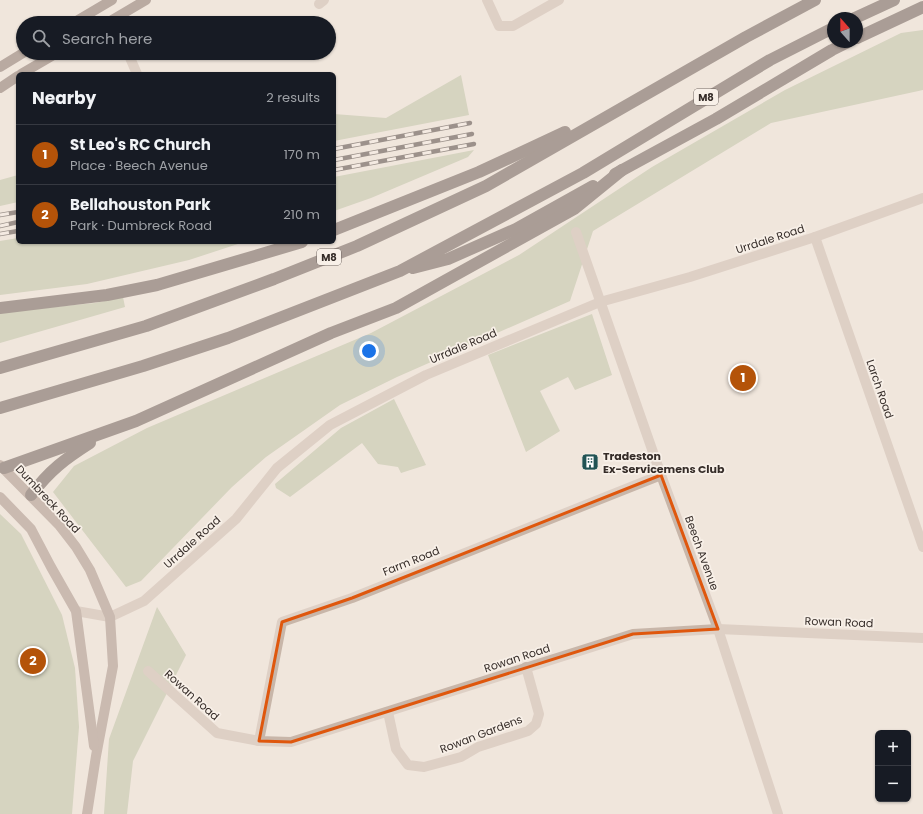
<!DOCTYPE html>
<html lang="en">
<head>
<meta charset="utf-8">
<style>
  body { margin:0; font-family:Poppins,sans-serif; background:#20242c; color:#f1f3f6 }
  .controls { position:absolute; right:12px; bottom:12px; display:grid; overflow:hidden; border-radius:6px; box-shadow:0 1px 3px #0004 }
  .controls button { width:36px; height:36px; display:grid; place-items:center; padding:0; border:0; border-bottom:1px solid #363941; background:#171b24; color:#f1f3f6; font:20px sans-serif }
  .compass { position:absolute; left:827px; top:12px; width:36px; height:36px; border-radius:50%; background:#171b24; box-shadow:0 1px 3px #0004; rotate:339deg }
  .you { position:absolute; left:369px; top:351px; width:14px; height:14px; margin:-10px; border:3px solid #fff; border-radius:50%; background:#1a73e8; box-shadow:0 0 0 6px #1a73e833 }
  .badge { display:grid; place-items:center; width:26px; height:26px; border-radius:50%; background:#b45309; color:#fff; font-size:13px; font-weight:700 }
  .pin { position:absolute; translate:-50% -50%; border:2px solid #fff; box-shadow:0 1px 4px #0006 }
  .list { margin:0; padding:0; list-style:none }
  h2 { display:flex; justify-content:space-between; align-items:center; height:52px; margin:0; padding:0 16px; font-size:17px }
  h2 small { font-size:13px; font-weight:400; color:#9ea1a6 }
  .list li { display:grid; grid-template-columns:26px 1fr auto; gap:12px; align-items:center; box-sizing:border-box; height:60px; padding:0 16px; border-top:1px solid #363941 }
  .list b { display:block; font-size:15px; white-space:nowrap }
  .list p { margin:0; font-size:13px; white-space:nowrap; color:#9ea1a6 }
  .list em { font-size:13px; font-style:normal; color:#9ea1a6 }
  .icon { flex:none; width:22px; height:22px; fill:none; stroke:currentColor; stroke-width:2; stroke-linecap:round; stroke-linejoin:round }
  .map { position:relative; flex:none; width:923px; height:814px; overflow:hidden }
  .search { position:absolute; background:#171b24; box-shadow:0 1px 3px #0004; left:16px; top:16px; width:320px; height:44px; display:flex; align-items:center; gap:10px; box-sizing:border-box; padding:0 14px; border-radius:22px; color:#9ea1a6; font-size:15px }
  .panel { position:absolute; background:#171b24; box-shadow:0 1px 3px #0004; left:16px; top:72px; width:320px; height:172px; border-radius:6px }
  .map>svg:first-child { display:block }
</style>
</head>
<body>
<div class="map">
<svg width="923" height="814" viewBox="0 0 923 814">
  <rect width="100%" height="100%" fill="#f0e6dc"/>
  <g fill="#b5be9d">
    <path d="M923,30V90L771,123L593,231L570,301L397,377L340,405L266,457L232,487L141,581L126,587L53,492L74,466L147,428L371,333L519,255L652,167L785,90L901,33Z"/>
    <path d="M461,75L469,115L334,141V114L386,118Z"/>
    <path d="M474,150L468,157L371,198L334,211V177Z"/>
    <path d="M18,175V202L0,206V180Z"/>
    <path d="M18,238V242H244L189,260L87,284L0,295V241Z"/>
    <path d="M123,297L125,307L0,343V312L95,303Z"/>
    <path d="M592,314L612,375L575,390L568,377L540,391L560,431L526,452L488,355Z"/>
    <path d="M394,399L426,465L401,473L398,467L378,464L362,443L290,497L276,488L275,484L341,428Z"/>
    <path d="M0,514L21,534L62,615L75,668L79,727L72,814H0Z"/>
    <path d="M157,607L186,655L133,761L127,814H104L109,739Z"/>
  </g>
  <g fill="none" stroke-linecap="round" stroke-linejoin="round">
    <g stroke="#c8b6a9" stroke-width="10">
      <path d="M487,0L499,26H513L559,0"/>
      <path d="M319,4L324,0"/>
      <path d="M128,53L137,74"/>
      <path d="M576,232L661,475L718,629L778,814"/>
      <path d="M815,237L923,547"/>
      <path d="M76,611L110,617L144,601L236,519L277,468L330,425L426,375L600,302L690,277L815,237L923,198"/>
      <path d="M148,671L217,733L259,741L291,742L633,634L718,629L923,638"/>
      <path d="M388,712L396,749L408,765L424,767L461,757L478,747L528,731L536,724L539,714L526,667"/>
      <path d="M259,741L282,622L352,598L661,475"/>
    </g>
    <g stroke="#9b857a" stroke-width="10">
      <path d="M0,465L59,525L76,547L90,570L110,617L113,666L96,756L87,814"/>
      <path d="M0,497L31,529L51,567L76,611L94,746"/>
    </g>
    <g stroke="#76625a" stroke-width="10">
      <path d="M73,23L112,0"/>
      <path d="M107,23L146,0"/>
      <path d="M0,67L23,53"/>
      <path d="M21,74L57,53"/>
      <path d="M0,88L18,76"/>
    </g>
    <g stroke="#554640" stroke-width="12">
      <path d="M855,18L894,0"/>
      <path d="M857,38L923,7"/>
      <path d="M615,174L716,119L832,50L848,42"/>
      <path d="M334,230L479,172L565,132"/>
      <path d="M413,268L448,259L516,229L593,186"/>
      <path d="M0,308L107,295L157,285L302,242"/>
      <path d="M0,368L146,326L274,279L357,246L486,186L746,37L815,0"/>
      <path d="M0,408L143,366L228,338L400,271L583,173L770,60L833,28"/>
      <path d="M4,468L136,421L331,333L396,308L574,209L622,170"/>
      <path d="M31,495C50,470 65,459 90,443"/>
    </g>
    <g stroke="#352c28" stroke-width="4.5">
      <g id="rail">
        <path d="M334,149L470,123"/>
        <path d="M334,160L472,134"/>
        <path d="M334,170L474,144"/>
        <path d="M0,215L18,212"/>
        <path d="M0,226L18,222"/>
        <path d="M0,234L18,231"/>
      </g>
    </g>
    <use href="#rail" stroke="#f8f0e8" stroke-width="3" stroke-dasharray="9" stroke-linecap="butt"/>
  </g>
  <path d="M0 0H923V814H0ZM661,475L718,629L633,634L291,742L259,741L282,622L352,598Z" fill="#f0e6dc" fill-opacity=".55" fill-rule="evenodd"/>
  <path fill="none" stroke="#df570d" stroke-width="3" stroke-linejoin="round" d="M661,475L718,629L633,634L291,742L259,741L282,622L352,598Z"/>
  <defs>
    <g id="building-square" transform="scale(0.9)"><rect x="-9" y="-9" width="18" height="18" rx="4" fill="#205354" stroke="#f8f0e8"/><path d="M-4-6H4V6H1V3H-1V6H-4ZM-2.5-4.3h1.7v1.8h-1.7ZM.8-4.3h1.7v1.8H.8ZM-2.5-1h1.7V.8h-1.7ZM.8-1h1.7V.8H.8Z" fill="#fff"/></g>
  </defs>
  <g fill-rule="evenodd">
    <use href="#building-square" x="590" y="462"/>
  </g>
  <g text-anchor="middle" dominant-baseline="central" stroke-width="3.5" stroke-linejoin="round" paint-order="stroke">
    <g fill="#f8f0e8" stroke="#706762" stroke-width="1">
      <rect x="694" y="89" width="24" height="16" rx="3"/>
      <rect x="317" y="249" width="24" height="16" rx="3"/>
    </g>
    <g font-size="10" font-weight="bold" fill="#352c28">
      <text x="706" y="97">M8</text>
      <text x="329" y="257">M8</text>
    </g>
    <g font-size="11" fill="#352c28" stroke="#f8f0e8">
      <text transform="translate(770 239) rotate(-18)">Urrdale Road</text>
      <text transform="translate(463 346) rotate(-23)">Urrdale Road</text>
      <text transform="translate(880 389) rotate(71)">Larch Road</text>
      <text transform="translate(48 499) rotate(47)">Dumbreck Road</text>
      <text transform="translate(192 542) rotate(-42)">Urrdale Road</text>
      <text transform="translate(702 553) rotate(70)">Beech Avenue</text>
      <text transform="translate(411 561) rotate(-22)">Farm Road</text>
      <text transform="translate(839 622) rotate(2)">Rowan Road</text>
      <text transform="translate(517 658) rotate(-18)">Rowan Road</text>
      <text transform="translate(192 695) rotate(42)">Rowan Road</text>
      <text transform="translate(481 734) rotate(-21)">Rowan Gardens</text>
    </g>
    <g font-size="11" font-weight="bold" fill="#352c28" stroke="#f8f0e8" text-anchor="start">
      <text x="603" y="456">Tradeston<tspan x="603" dy="13">Ex-Servicemens Club</tspan></text>
    </g>
  </g>
</svg>
<div class="controls">
<button>+</button>
<button>−</button>
</div>
<svg class="compass" viewBox="-18 -18 36 36"><path d="M0-13l5 13h-10z" fill="#e53935"/><path d="M0 13l5-13h-10z" fill="#9ea1a6"/></svg>
<div class="you"></div>
<div class="pin badge" style="left:743px;top:378px">1</div>
<div class="pin badge" style="left:33px;top:661px">2</div>
<div class="search"><svg class="icon" aria-label="search" viewBox="0 0 24 24"><circle cx="10" cy="10" r="6"/><path d="M15 15l6 6"/></svg>Search here</div>
<section class="panel">
<h2>Nearby<small>2 results</small></h2>
<ul class="list">
<li><span class="badge">1</span><div><b>St Leo's RC Church</b><p>Place · Beech Avenue</p></div><em>170 m</em></li>
<li><span class="badge">2</span><div><b>Bellahouston Park</b><p>Park · Dumbreck Road</p></div><em>210 m</em></li>
</ul>
</section>
</div>
</body>
</html>
